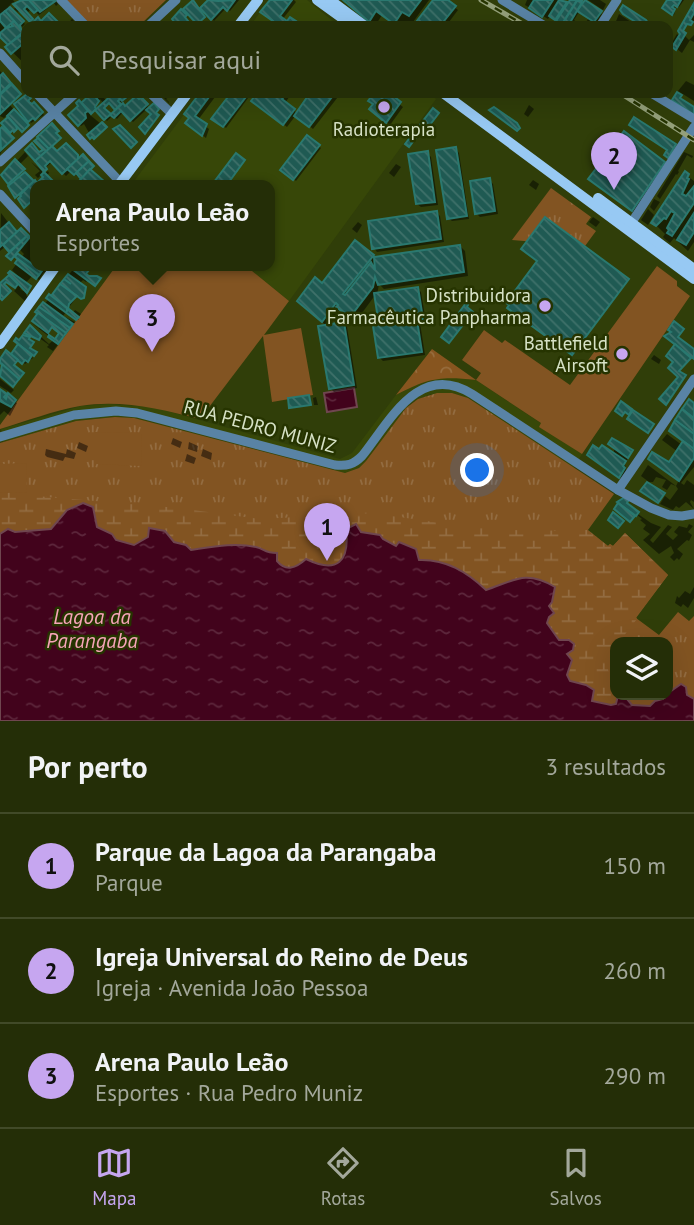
<!DOCTYPE html>
<html lang="pt">
<head>
<meta charset="utf-8">
<style>
  body { margin:0; font-family:"PT Sans",sans-serif; background:#303a15; color:#f1f3f6 }
  .controls { position:absolute; right:21px; bottom:21px; display:grid; overflow:hidden; border-radius:14px; box-shadow:0 7px 28px #0002 }
  .controls button { width:63px; height:63px; display:grid; place-items:center; padding:0; border:0; border-bottom:2px solid #414a28; background:#242e07; color:#f1f3f6; font:35px sans-serif }
  .you { position:absolute; left:478px; top:471px; width:24px; height:24px; margin:-18px; border:5px solid #fff; border-radius:50%; background:#1a73e8; box-shadow:0 0 0 10px #1a73e833 }
  .badge { display:grid; place-items:center; width:46px; height:46px; border-radius:50%; background:#c6a6f0; color:#111; font-size:23px; font-weight:700 }
  .pin { position:absolute; translate:-50% -58px; filter:drop-shadow(0 2px 4px #0008) }
  .pin::after { content:''; position:absolute; top:37px; width:24px; height:21px; background:inherit; clip-path:polygon(0 0,100% 0,50% 100%) }
  .popup { position:absolute; left:30px; top:180px; width:245px; height:91px; box-sizing:border-box; display:grid; place-content:center; border-radius:14px; background:#242e07; filter:drop-shadow(0 2px 5px #0005); font-size:23px; white-space:nowrap; color:#a3a89b }
  .popup b { font-size:26px; color:#f1f3f6 }
  .popup::after { content:''; position:absolute; left:50%; top:100%; margin-left:-14px; border:14px solid transparent; border-top-color:#242e07 }
  .list { margin:0; padding:0; list-style:none }
  h2 { display:flex; justify-content:space-between; align-items:center; height:91px; margin:0; padding:0 28px; font-size:30px }
  h2 small { font-size:23px; font-weight:400; color:#a3a89b }
  .list li { display:grid; grid-template-columns:46px 1fr auto; gap:21px; align-items:center; box-sizing:border-box; height:105px; padding:0 28px; border-top:2px solid #414a28 }
  .list b { display:block; font-size:26px; white-space:nowrap }
  .list p { margin:0; font-size:23px; white-space:nowrap; color:#a3a89b }
  .list em { font-size:23px; font-style:normal; color:#a3a89b }
  .icon { flex:none; width:38px; height:38px; fill:none; stroke:currentColor; stroke-width:2; stroke-linecap:round; stroke-linejoin:round }
  .map { position:relative; flex:none; width:694px; height:721px; overflow:hidden }
  .search { position:absolute; background:#242e07; box-shadow:0 7px 28px #0002; left:21px; right:21px; top:21px; height:77px; display:flex; align-items:center; gap:18px; box-sizing:border-box; padding:0 24px; border-radius:14px; color:#a3a89b; font-size:26px }
  .sheet { height:406px; background:#242e07 }
  nav { display:flex; justify-content:space-around; align-items:center; box-sizing:border-box; height:98px; border-top:2px solid #414a28; background:#242e07; font-size:19px; color:#a3a89b }
  nav a { display:grid; justify-items:center; gap:4px }
  nav .on { color:#c6a6f0 }
  .map>svg:first-child { display:block }
</style>
</head>
<body>
<div class="map">
<svg width="694" height="721" viewBox="0 0 694 721">
  <defs>
    <pattern id="grass-tufts" width="24" height="20" patternUnits="userSpaceOnUse" patternTransform="scale(1.75)"><rect width="24" height="20" fill="#825422"/><path d="M3 7l-1-3M5 7V3M7 7l1-3M15 17l-1-3M17 17v-4M19 17l1-3" fill="none" stroke="#936c41"/></pattern>
    <pattern id="forest-crowns" width="20" height="18" patternUnits="userSpaceOnUse" patternTransform="scale(1.75)"><rect width="20" height="18" fill="#87551f"/><path d="M2 6a3 3 0 1 1 6 0M12 15a3 3 0 1 1 6 0" fill="none" stroke="#976d3e"/></pattern>
    <pattern id="wetland-marsh" width="20" height="14" patternUnits="userSpaceOnUse" patternTransform="scale(1.75)"><rect width="20" height="14" fill="#825422"/><path d="M1 5h8M5 5V1M11 12h8M15 12V8" fill="none" stroke="#936c41"/></pattern>
    <pattern id="water-ripples" width="26" height="14" patternUnits="userSpaceOnUse" patternTransform="scale(1.75)"><rect width="26" height="14" fill="#42031c"/><path d="M2 4q2-2 4 0t4 0M15 11q2-2 4 0t4 0" fill="none" stroke="#5d273c"/></pattern>
    <pattern id="building-back-hatch" width="6" height="6" patternUnits="userSpaceOnUse" patternTransform="scale(1.75)"><rect width="6" height="6" fill="#1f5a53"/><path d="M-1 5l2 2M0 0l6 6M5-1l2 2" fill="none" stroke="#3f716a"/></pattern>
  </defs>
  <rect width="100%" height="100%" fill="#303e09"/>
  <g fill="#374708">
    <path d="M269,0H307L339,26H250Z"/>
    <path d="M200,93H428L436,99L289,301L246,266H269V186H143L135,180Z"/>
    <path d="M445,376L476,380L542,424L540,427L582,454L574,468L468,398L452,393L431,394L411,403L366,461L359,468L345,473L134,418L115,417L76,421L3,442L1,429L81,406L109,404L153,407L340,459L352,453L396,395L420,382Z"/>
  </g>
  <g fill="url(#grass-tufts)" fill-rule="evenodd">
    <path d="M63,0H166L139,26H92Z"/>
    <path d="M551,188L591,217L586,224L596,231L585,246L512,240Z"/>
    <path d="M437,393H452L468,398L614,494L588,530L608,546L610,544L613,546L625,533L668,575L636,618L659,635L678,612L689,621L694,616V721H0V443L76,421L115,417L134,418L345,473L359,468L366,461L406,408L418,399ZM615,642H668V695H615Z"/>
  </g>
  <path fill="url(#forest-crowns)" d="M432,349L476,380C440,376 428,378 396,395Z"/>
  <path fill="url(#wetland-marsh)" d="M27,492L36,496L178,508L260,519L373,513L453,525L527,531L587,530L608,546L610,544L613,546L625,533L668,575L636,617L637,619L619,642H615V649L608,670L615,683V695H618L616,704L592,701L586,685L570,681L567,675L570,669L567,654L547,623L549,617L525,576L486,590L462,571L431,560H419L383,539L380,535L346,529C350,562 337,574 306,559C300,564 293,569 286,568C277,566 272,555 263,553C239,546 215,546 191,550L186,545L148,537L134,545L116,540L112,534L97,527L93,507L79,504L67,511L51,529L1,532L0,534V493Z"/>
  <g fill="#825422">
    <path d="M116,266H246L289,301L264,335L301,328L313,395L272,402L263,336L200,419C161,409 120,399 80,406C53,411 26,421 0,429V425Z"/>
    <path d="M657,266L677,281V286L690,296L582,454L539,427L541,423L476,380L481,373L462,360L484,330L502,343L505,340L570,385Z"/>
    <path d="M95,432L141,433L142,466L95,464Z"/>
    <path d="M26,463L27,492L0,493V464Z"/>
  </g>
  <g fill="url(#water-ripples)" stroke="#6f464f" stroke-width="2">
    <path d="M354,388L357,407L327,412L324,393Z"/>
    <path d="M83,503L93,507L97,527L112,534L116,540L134,545L148,537L149,528L165,531L174,542L186,545L191,550C211,547 235,542 256,547C265,549 264,553 277,553V561C286,572 296,568 306,559C337,574 350,562 346,529L356,524L361,532L380,535L383,539L396,546L399,542L416,549L419,560C446,559 467,572 486,590C515,580 526,570 555,587L552,602L549,606L554,613L549,617L547,623L559,640H569L574,644L573,650L567,654L572,660L567,675L570,681L586,685L594,690L592,701L611,705L616,704L618,695H628L627,699L632,705L650,706L655,701L663,699L664,696L681,684L686,687L687,695L694,699V721H0V534L8,529L15,532L51,529L67,510Z"/>
  </g>
  <g fill="#0007" fill-rule="evenodd">
    <path d="M0,0H13L18,6L24,0L30,3L31,0H55L58,4L56,6L54,3L39,15L32,8L26,14L35,23H41L49,16L56,23L52,26H36L20,10L18,12L14,9L17,6L13,2L8,7L25,24L22,27L13,18L11,20L26,37V65L8,48L10,45L0,34Z"/>
    <path d="M210,0H215L218,3L220,0H239L230,11L226,8L214,21L203,8Z"/>
    <path d="M272,0H294L296,2L282,20L287,23L290,19L298,26H283L266,15Z"/>
    <path d="M345,0H429L413,22L416,25L435,0H445L458,10L446,26H398L382,15L375,26Z"/>
    <path d="M527,0H562L565,2L556,16L561,19L567,4L572,0H577L602,14L594,26H583L589,18L579,12L574,20L582,26H563L564,24L550,16L548,19L525,5Z"/>
    <path d="M588,0H600L606,4L603,10Z"/>
    <path d="M669,0H684L679,7L676,6L674,15L666,10Z"/>
    <path d="M694,7V22L692,25L688,23L682,33L689,40L694,35V42L690,40L682,53L671,44L677,34L680,37L682,34L680,31Z"/>
    <path d="M619,14L634,24L636,26H614Z"/>
    <path d="M72,19L74,21L72,24L74,26H66Z"/>
    <path d="M170,21L175,26H166Z"/>
    <path d="M0,71L20,95L10,105L28,127L23,131L18,125L14,128L16,130L8,134L12,141L1,152L0,155V132L2,130L5,133L9,129L4,123L11,117L8,114L4,118L0,116Z"/>
    <path d="M686,81L694,85V101L678,91Z"/>
    <path d="M55,93H67L61,98Z"/>
    <path d="M92,93H99L107,101L111,98L108,93H135L119,104L125,108L141,100L150,109L154,105L158,110L155,114L158,117L147,133L141,127L153,114L147,109L133,122L123,112L117,119L113,115L107,121L97,110L104,104L100,99L96,104V109L90,115L106,128L95,138L94,136L92,138L84,124L81,126L70,115ZM109,101L118,110L110,116L102,108Z"/>
    <path d="M159,93L172,94L166,99L169,102V103Z"/>
    <path d="M202,93H218L198,120L209,129L206,138L191,126V118L186,114Z"/>
    <path d="M233,93L251,94L226,128L214,118Z"/>
    <path d="M259,93H271L276,97L279,93H292L285,103L298,114L313,93H341L313,129L296,115L287,127L253,100Z"/>
    <path d="M376,93H393L397,96L394,100L403,107L390,125L374,113L375,104L371,100Z"/>
    <path d="M26,96L31,101L29,104H34L44,115L31,123L17,104Z"/>
    <path d="M529,105L534,109L528,117L524,114Z"/>
    <path d="M51,126L58,132L55,135L60,139L51,148L57,154L66,145L80,159L83,156L93,167L89,171L105,185L88,186L80,175L78,177L71,171L66,176L52,162L42,171L44,174L48,171L49,173L46,176L52,183L49,186H35V199L25,207L20,200L24,197L21,193L16,197L10,187L30,181L38,185L46,178L42,174L38,178L35,175L40,171L31,162L41,170L44,168L40,154L45,150Z"/>
    <path d="M307,137L321,148L296,181L282,170Z"/>
    <path d="M456,149L459,153L469,219L452,221L448,218Z"/>
    <path d="M25,152L28,156L19,165L24,170L10,183L4,175Z"/>
    <path d="M684,152L693,156L692,158L687,155L678,171L679,172L677,175L676,174L660,199L657,196Z"/>
    <path d="M427,153L431,157L438,205L421,207L417,204Z"/>
    <path d="M664,163L669,168L637,215L595,184L600,165Z"/>
    <path d="M396,164L401,167L394,177L389,173Z"/>
    <path d="M685,174L694,181V199L680,221L682,223L694,205V242L688,251L674,238L670,243L665,239L663,237L665,234L654,223Z"/>
    <path d="M489,180L493,184L498,214L480,217L477,214Z"/>
    <path d="M533,180L539,184L536,190L529,185Z"/>
    <path d="M654,199L660,202L654,211L650,207Z"/>
    <path d="M648,209L654,215L648,225L641,220Z"/>
    <path d="M436,212L440,216L444,242L377,252L374,248Z"/>
    <path d="M1,213L17,234L21,230L28,237L33,235L29,239L35,244V266H49L47,274L44,272L39,280L33,275L20,289L23,291L31,283L26,295L29,298L26,302L14,291L17,288L6,280L12,275L15,277L17,275L12,270L20,259L16,255L13,259L9,256L12,252L6,246L0,251ZM20,250L24,254L21,258L16,255Z"/>
    <path d="M593,217L600,222L596,227L589,222Z"/>
    <path d="M358,222L362,225L357,233L352,229Z"/>
    <path d="M460,246L465,251L468,276L384,289L379,284L377,295L418,289L421,292L426,322L420,323L425,355L383,361L380,358L381,326L376,294L356,321L340,309L327,326L304,306L322,285L373,256L375,259Z"/>
    <path d="M76,266H82L88,272L86,275L89,278L97,277L100,280L96,285L88,280L86,282L83,280L79,284L84,298L78,295L67,310L72,314L75,310L81,314L78,318L79,320L66,312L63,316L75,322L53,351L47,347L49,345L35,335L33,338L26,333L30,327L49,344L61,333L41,316L52,328L48,334L50,337L30,322L39,328L40,326V313L38,312Z"/>
    <path d="M344,324L347,327L357,388L334,392L330,388Z"/>
    <path d="M24,337L33,344L30,349L36,354L35,355L28,350L27,352L33,358L25,364L13,353Z"/>
    <path d="M654,355L661,360L659,364L651,359Z"/>
    <path d="M0,379L14,390L11,393L0,386Z"/>
    <path d="M0,391L17,403L10,416L4,411L0,415Z"/>
    <path d="M316,397L318,405H314L313,398Z"/>
    <path d="M689,401L694,405L692,419L694,420V467L681,483L684,485L687,480L694,485V502L691,500L690,502L694,509L686,502L679,508L676,506L673,510L660,504L665,496L670,500L678,489L676,486L671,484L667,490L662,487L666,480L656,477L653,482H649L641,476L648,465L676,486L679,480L669,465L678,452L662,440L667,434L682,445L685,441L671,430Z"/>
    <path d="M173,438L182,442L180,448L171,444Z"/>
    <path d="M613,440L621,442L620,445L632,452L625,463L626,471L621,478L591,456L613,455L615,447Z"/>
    <path d="M79,442L88,446L86,452L77,448Z"/>
    <path d="M189,442L198,446L197,452L188,449Z"/>
    <path d="M46,449L66,454L67,449L76,453L74,459L65,457L63,461L47,457L45,455Z"/>
    <path d="M203,449L212,453L211,460L201,456Z"/>
    <path d="M187,454L196,458L194,464L185,461Z"/>
    <path d="M625,500L628,502L626,504L638,514L651,523L661,527L650,540L653,543L668,525L672,527L666,534L673,540L678,535L674,532L679,526L687,528L689,524L693,526L688,532L692,535L689,541L687,540L677,549L683,554L679,560L677,558L674,561L670,557L674,553L671,546L659,554L643,540L650,534L643,529L646,525L640,520L642,519L636,514L631,521L616,508L621,501Z"/>
    <path d="M694,587V598L688,608L683,604L681,607L675,603L677,596L679,598L685,591L690,594Z"/>
  </g>
  <g fill="url(#building-back-hatch)" stroke="#2a786f" stroke-width="2">
    <path d="M22,0H29L38,10L34,13L27,6L24,9L33,19L30,22L13,4Z"/>
    <path d="M29,0H57L40,12Z"/>
    <path d="M193,0L205,17L197,24L183,9Z"/>
    <path d="M208,0L218,1L235,0L227,11L223,7L211,20L200,8Z"/>
    <path d="M270,0H292L280,16L287,21L290,17L296,21L292,26H280L260,12Z"/>
    <path d="M343,0H421L409,16L402,12L394,24L376,11L369,22Z"/>
    <path d="M433,0H448L456,6L440,26H413Z"/>
    <path d="M534,0H553L542,17L529,8Z"/>
    <path d="M559,0L567,2L555,20L549,16Z"/>
    <path d="M570,0H577L562,24L556,21Z"/>
    <path d="M585,0L602,11L594,22L577,11Z"/>
    <path d="M667,0H681L677,7L674,5L672,7L675,9L672,15L662,8Z"/>
    <path d="M577,1H582L581,4L568,26H561Z"/>
    <path d="M694,3V13L690,20L693,22L691,25L687,24L683,31L686,33L676,50L672,47L680,34L678,31Z"/>
    <path d="M623,5L646,20L648,23L646,26H642L623,14L620,10Z"/>
    <path d="M10,7L24,21L20,25L21,29L5,11Z"/>
    <path d="M181,9L187,15L185,17L192,26H178L175,23L172,19Z"/>
    <path d="M5,11L14,21L6,28L0,21V15Z"/>
    <path d="M49,13L57,21L51,26H34L31,24L38,17L41,21Z"/>
    <path d="M14,21L23,32L8,45L0,37V33L6,28L13,26L11,24Z"/>
    <path d="M24,33L26,41L11,54L5,47Z"/>
    <path d="M3,73L11,83L0,94V76Z"/>
    <path d="M12,84L21,94L0,114V95Z"/>
    <path d="M677,92L682,95L680,98L694,107V115L672,100Z"/>
    <path d="M92,93L99,101L95,107L96,109L91,114L81,103Z"/>
    <path d="M114,93H132L122,101L120,99L118,101L121,104L115,110L109,103L104,108L111,114L104,120L95,110Z"/>
    <path d="M200,93H212L195,116L207,124L202,136L185,123L189,118L184,114Z"/>
    <path d="M231,93H249L223,127L211,119Z"/>
    <path d="M257,93H287L282,99L295,109L283,125L251,101Z"/>
    <path d="M310,93H335L309,127L294,116Z"/>
    <path d="M374,93H394L392,95L401,102L386,123L369,109L373,104L368,101Z"/>
    <path d="M27,94L31,98L28,101L32,104L34,102L43,112L35,120L33,118L28,122L14,104Z"/>
    <path d="M136,96L139,99L141,97L148,104L130,121L121,111L114,118L110,115L123,103L125,106Z"/>
    <path d="M79,100L88,111L85,113L86,118L78,126L68,115L78,106L76,103Z"/>
    <path d="M154,103L159,109L156,113L159,115L145,134L139,127L151,114L146,110Z"/>
    <path d="M494,107L517,123L520,128L517,131L489,110Z"/>
    <path d="M433,108L439,113L426,130L423,128L409,147L405,144Z"/>
    <path d="M14,109L29,125L22,132L7,116Z"/>
    <path d="M8,117L16,126L17,129L14,132L13,130L10,133L1,123Z"/>
    <path d="M634,117L676,144L668,158L664,155L667,150L629,125Z"/>
    <path d="M102,122L107,127L94,139L92,137L90,139L87,135Z"/>
    <path d="M52,123L59,131L56,133L61,138L49,149L37,137Z"/>
    <path d="M120,125L137,142L131,148L113,129Z"/>
    <path d="M2,127L14,138L1,150L0,129Z"/>
    <path d="M624,131L665,162L632,211L588,179L598,166L594,163L596,160L600,163Z"/>
    <path d="M307,135L320,145L293,180L280,170Z"/>
    <path d="M38,138L49,149L35,161L25,150L32,143L39,152L43,150L34,141Z"/>
    <path d="M66,143L78,155V159L62,174L50,161L45,166L47,169L44,172L35,161L52,146L57,151Z"/>
    <path d="M456,147L467,216L447,219L436,150Z"/>
    <path d="M428,151L435,202L416,204L408,154Z"/>
    <path d="M236,153L245,160L226,186H211Z"/>
    <path d="M83,154L89,161L74,175L67,169Z"/>
    <path d="M15,159L25,169L8,184L1,175Z"/>
    <path d="M89,161L94,166L81,179L76,173Z"/>
    <path d="M90,169L105,182L101,186H86L80,180Z"/>
    <path d="M685,171L689,174L687,178L689,179L682,194L686,196L694,186V203L672,236L667,233L669,230L667,228L675,213L671,211L666,219L664,218L656,226L651,223Z"/>
    <path d="M25,172L34,181L15,198L8,186Z"/>
    <path d="M44,172L53,181L48,186H35V198L24,208L18,199L21,196L20,195L35,180L37,183L43,177L41,175Z"/>
    <path d="M490,178L495,211L475,214L470,181Z"/>
    <path d="M437,211L441,239L372,249L368,221Z"/>
    <path d="M694,213V232L686,245L677,240Z"/>
    <path d="M545,217L629,279L572,355L507,308L509,305L506,303L537,261L521,249Z"/>
    <path d="M9,222L17,232L0,247V230Z"/>
    <path d="M21,228L28,235L9,252L3,245Z"/>
    <path d="M28,235L30,237L11,260L6,256Z"/>
    <path d="M355,240L374,255L343,294L345,295L371,262L375,270L374,257L460,245L464,272L378,285L375,277L373,287L350,317L336,307L338,305L336,303L322,322L297,301L315,277L322,283Z"/>
    <path d="M17,253L42,271L39,275L15,257Z"/>
    <path d="M18,259L39,275L36,279L15,263Z"/>
    <path d="M74,266H84L89,270L86,274L89,276H97L101,278L95,286L72,269Z"/>
    <path d="M10,271L31,286L27,293L8,273Z"/>
    <path d="M68,274L86,287L84,298L81,299L60,284L64,279L71,284L64,279Z"/>
    <path d="M9,275L18,284L15,288L6,282L4,284L11,291L2,300L0,298V283Z"/>
    <path d="M60,284L77,296L69,304L68,309L51,296Z"/>
    <path d="M418,287L423,319L417,320L422,352L378,358L373,326L379,325L374,293Z"/>
    <path d="M49,294L67,308V311L69,309L79,317L76,320L46,298Z"/>
    <path d="M43,302L73,324L70,328L39,307Z"/>
    <path d="M466,303L468,305L467,307L473,312L449,343L441,337Z"/>
    <path d="M39,307L70,328L66,333L35,312Z"/>
    <path d="M38,313L66,333L58,344L48,337L49,335L55,339L59,333L54,329L52,327L48,333L32,321Z"/>
    <path d="M674,321L684,329L678,337L694,349V359L664,336L671,332L668,330Z"/>
    <path d="M344,322L354,385L329,389L318,326Z"/>
    <path d="M30,325L41,336L39,340L24,333Z"/>
    <path d="M23,335L30,337L29,339L34,342L30,348L37,352L34,356L14,341L16,338L19,340Z"/>
    <path d="M18,344L32,355L28,362L25,360L22,364L11,354Z"/>
    <path d="M675,344L691,358L679,371L686,375L666,405L659,399L678,377L668,368L673,362L666,356Z"/>
    <path d="M6,350L18,360L14,365L24,373L19,379L0,363V359Z"/>
    <path d="M2,364L19,379L13,387L0,376Z"/>
    <path d="M0,389L7,394L4,397L6,399L8,393L16,400L11,407L0,401Z"/>
    <path d="M309,395L311,405L289,408L288,398Z"/>
    <path d="M689,399L694,403V418L682,409Z"/>
    <path d="M621,401L632,409L629,415L625,412L622,416L615,411Z"/>
    <path d="M682,409L694,419V434L675,420Z"/>
    <path d="M633,410L654,424L648,433L627,419Z"/>
    <path d="M675,420L694,434V449L669,431Z"/>
    <path d="M612,438L633,450L628,458L608,444Z"/>
    <path d="M683,441L694,449V458L679,481L648,459L652,452L669,462Z"/>
    <path d="M593,445L599,449L602,445L626,461L623,466L625,468L619,478L587,455Z"/>
    <path d="M647,482L665,493L658,503L640,491Z"/>
    <path d="M625,497L629,500L627,503L639,512L636,516L617,502Z"/>
    <path d="M618,503L635,516L630,522L614,509Z"/>
    <path d="M613,512L624,521L618,528L608,520Z"/>
  </g>
  <g fill="none" stroke-linecap="round" stroke-linejoin="round">
    <g stroke="#5983a5" stroke-width="9">
      <path d="M61,0L86,26"/>
      <path d="M502,0L545,26"/>
      <path d="M148,26L176,0"/>
      <path d="M600,26L617,0"/>
      <path d="M0,53L26,82"/>
      <path d="M36,93L124,186"/>
      <path d="M150,93L172,114"/>
      <path d="M651,93L694,119"/>
      <path d="M0,162L76,93"/>
      <path d="M0,194L35,232"/>
      <path d="M628,228L694,127"/>
      <path d="M0,437L74,415L116,411L137,413L335,465C347,466 353,465 362,456C390,421 419,361 472,394L618,490L651,508L669,515L682,516L694,514"/>
      <path d="M618,490L694,379"/>
    </g>
    <g stroke="#97c9f3" stroke-width="10">
      <path d="M317,0L353,26"/>
      <path d="M330,0L365,26"/>
      <path d="M238,26L258,0"/>
      <path d="M443,93L694,279"/>
      <path d="M118,186L188,93"/>
      <path d="M598,198L694,269"/>
      <path d="M0,344L56,266"/>
    </g>
    <g stroke="#94a07a" stroke-width="5">
      <g id="rail">
        <path d="M481,0L526,26"/>
        <path d="M620,93L694,140"/>
      </g>
    </g>
    <use href="#rail" stroke="#263400" stroke-width="2.5" stroke-dasharray="8" stroke-linecap="butt"/>
  </g>
  <g fill="#c6a6f0" stroke="#263400" stroke-width="2.5">
    <circle cx="384" cy="107" r="7"/>
    <circle cx="545" cy="306" r="7"/>
    <circle cx="622" cy="354" r="7"/>
  </g>
  <g text-anchor="middle" dominant-baseline="central" stroke-width="5" stroke-linejoin="round" paint-order="stroke">
    <g font-size="19" fill="#d7e2c6" stroke="#263400" text-anchor="end">
      <text x="384" y="129" text-anchor="middle">Radioterapia</text>
      <text x="531" y="295">Distribuidora<tspan x="531" dy="22">Farmacêutica Panpharma</tspan></text>
      <text x="608" y="343">Battlefield<tspan x="608" dy="22">Airsoft</tspan></text>
    </g>
    <g font-size="19" fill="#d7e2c6" stroke="#263400">
      <text transform="translate(260 426) rotate(15)">RUA PEDRO MUNIZ</text>
    </g>
    <g font-size="21" font-style="italic" fill="#f7a4b8" stroke="#263400">
      <text x="92" y="616">Lagoa da<tspan x="92" dy="24">Parangaba</tspan></text>
    </g>
  </g>
</svg>
<div class="controls">
<button><svg class="icon" aria-label="layers" viewBox="0 0 24 24"><path d="M12 4l9 5-9 5-9-5zM3 14l9 5 9-5"/></svg></button>
</div>
<div class="you"></div>
<div class="pin badge" style="left:327px;top:561px">1</div>
<div class="pin badge" style="left:614px;top:190px">2</div>
<div class="pin badge" style="left:152px;top:352px">3</div>
<div class="popup"><b>Arena Paulo Leão</b>Esportes</div>
<div class="search"><svg class="icon" aria-label="search" viewBox="0 0 24 24"><circle cx="10" cy="10" r="6"/><path d="M15 15l6 6"/></svg>Pesquisar aqui</div>
</div>
<section class="sheet">
<h2>Por perto<small>3 resultados</small></h2>
<ul class="list">
<li><span class="badge">1</span><div><b>Parque da Lagoa da Parangaba</b><p>Parque</p></div><em>150 m</em></li>
<li><span class="badge">2</span><div><b>Igreja Universal do Reino de Deus</b><p>Igreja · Avenida João Pessoa</p></div><em>260 m</em></li>
<li><span class="badge">3</span><div><b>Arena Paulo Leão</b><p>Esportes · Rua Pedro Muniz</p></div><em>290 m</em></li>
</ul>
</section>
<nav>
<a class="on"><svg class="icon" aria-label="map" viewBox="0 0 24 24"><path d="M3 6l6-2 6 2 6-2v14l-6 2-6-2-6 2zM9 4v14M15 6v14"/></svg>Mapa</a>
<a><svg class="icon" aria-label="directions" viewBox="0 0 24 24"><path d="M12 3l9 9-9 9-9-9zM9 14v-3h6M13 9l2 2-2 2"/></svg>Rotas</a>
<a><svg class="icon" aria-label="saved" viewBox="0 0 24 24"><path d="M7 4h10v16l-5-4-5 4z"/></svg>Salvos</a>
</nav>
</body>
</html>
